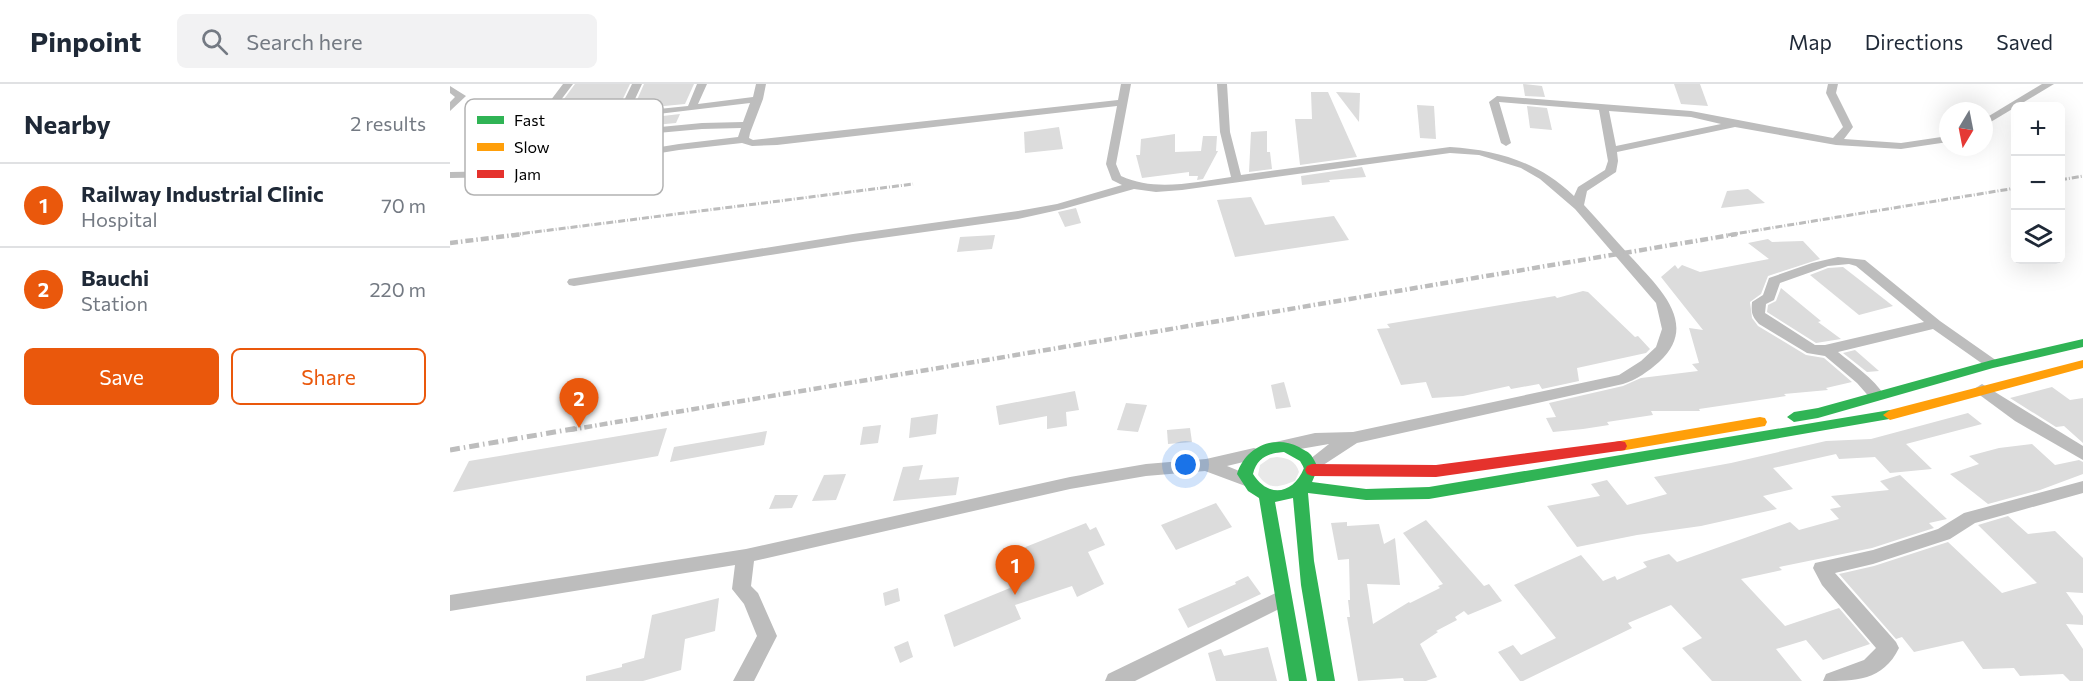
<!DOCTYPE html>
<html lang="en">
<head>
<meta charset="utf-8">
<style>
  body { margin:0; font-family:Commissioner,sans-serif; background:#f2f2f3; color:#1f2937 }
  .controls { position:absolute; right:18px; top:18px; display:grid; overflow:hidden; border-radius:9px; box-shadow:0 6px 24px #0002 }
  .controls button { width:54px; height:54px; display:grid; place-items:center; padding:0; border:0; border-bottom:2px solid #e0e1e3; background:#fff; color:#1f2937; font:30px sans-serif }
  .compass { position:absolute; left:1489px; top:18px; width:54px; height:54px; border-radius:50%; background:#fff; box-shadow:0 6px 24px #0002; rotate:190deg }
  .you { position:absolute; left:736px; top:381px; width:21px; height:21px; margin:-15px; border:4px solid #fff; border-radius:50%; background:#1a73e8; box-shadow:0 0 0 9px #1a73e833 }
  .badge { display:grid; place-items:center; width:39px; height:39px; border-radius:50%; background:#ea580c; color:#fff; font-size:20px; font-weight:700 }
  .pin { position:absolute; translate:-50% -50px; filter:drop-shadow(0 2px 3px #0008) }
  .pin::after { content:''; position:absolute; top:32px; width:21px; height:18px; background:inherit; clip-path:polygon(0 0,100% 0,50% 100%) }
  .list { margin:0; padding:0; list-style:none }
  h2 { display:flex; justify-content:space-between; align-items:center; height:78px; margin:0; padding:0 24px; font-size:26px }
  h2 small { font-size:20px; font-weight:400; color:#747a83 }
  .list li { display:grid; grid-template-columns:39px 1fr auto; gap:18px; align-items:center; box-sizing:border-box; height:84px; padding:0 24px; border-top:2px solid #e0e1e3 }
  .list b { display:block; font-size:22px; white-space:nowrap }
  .list p { margin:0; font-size:20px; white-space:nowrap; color:#747a83 }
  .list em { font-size:20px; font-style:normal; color:#747a83 }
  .actions { display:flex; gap:12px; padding:18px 24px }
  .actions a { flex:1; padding:14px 0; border:2px solid #ea580c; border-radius:9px; text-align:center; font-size:21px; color:#ea580c }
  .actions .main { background:#ea580c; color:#fff }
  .icon { flex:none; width:33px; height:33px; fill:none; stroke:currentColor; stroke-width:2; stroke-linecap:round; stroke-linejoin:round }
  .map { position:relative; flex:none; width:1633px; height:597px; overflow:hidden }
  header { display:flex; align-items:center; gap:36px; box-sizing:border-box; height:84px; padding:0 30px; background:#fff; border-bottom:2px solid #e0e1e3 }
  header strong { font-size:28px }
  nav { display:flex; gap:33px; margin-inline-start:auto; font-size:21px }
  .search { width:420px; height:54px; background:#f2f2f3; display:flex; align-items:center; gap:15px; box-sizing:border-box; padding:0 21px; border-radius:9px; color:#747a83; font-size:22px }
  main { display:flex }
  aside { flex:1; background:#fff }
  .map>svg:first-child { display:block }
</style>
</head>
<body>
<header>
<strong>Pinpoint</strong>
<div class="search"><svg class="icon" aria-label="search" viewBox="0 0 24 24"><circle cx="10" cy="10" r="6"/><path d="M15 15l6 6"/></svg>Search here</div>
<nav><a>Map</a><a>Directions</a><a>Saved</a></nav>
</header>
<main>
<aside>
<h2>Nearby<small>2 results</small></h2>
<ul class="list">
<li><span class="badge">1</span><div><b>Railway Industrial Clinic</b><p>Hospital</p></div><em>70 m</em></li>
<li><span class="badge">2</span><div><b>Bauchi</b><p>Station</p></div><em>220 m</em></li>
</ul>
<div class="actions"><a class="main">Save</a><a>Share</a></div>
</aside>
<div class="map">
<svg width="1633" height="597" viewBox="0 0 1633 597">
  <rect width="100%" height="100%" fill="#fff"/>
  <path fill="#e9e9e9" d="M827,373C838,374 846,377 849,388L845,397C828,403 820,407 808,391L810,381L820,374Z"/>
  <g fill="#dcdcdc">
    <path d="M125,0H180L167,27L100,34Z"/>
    <path d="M194,0H244L235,20L183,25Z"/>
    <path d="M1073,0L1092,2L1095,13L1075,12Z"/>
    <path d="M1224,0H1250L1258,22L1231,20Z"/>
    <path d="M861,8H878L907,73L850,81L845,35H862Z"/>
    <path d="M886,8L910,9L909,38Z"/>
    <path d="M967,21L984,22L986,55L970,54Z"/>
    <path d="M1077,22L1097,24L1102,46L1080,44Z"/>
    <path d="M230,30L226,39L89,52L92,46Z"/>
    <path d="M609,43L613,65L575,69L574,48Z"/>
    <path d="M817,47V68H820L822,85L799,88L801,48Z"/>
    <path d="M725,50V68L751,67L753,52H767L766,67H768L753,95L747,96L748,92H739V88L692,94L686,71H690L691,55Z"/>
    <path d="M912,83L916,93L879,96L880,98L852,101L851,92Z"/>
    <path d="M1298,105L1315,119L1271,124L1277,107Z"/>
    <path d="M801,113L815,141L884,132L899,156L785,173L767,116Z"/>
    <path d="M626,124L631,139L615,143L608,128Z"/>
    <path d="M545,151L542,165L507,168L510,153Z"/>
    <path d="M1318,155L1322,158L1353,157L1370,175L1318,192L1311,210L1300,218L1302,234L1308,242L1356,271L1374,274L1402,298L1376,304L1378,306L1334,310L1336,312L1249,325L1250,327H1201L1203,331L1157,338L1159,341L1133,345L1103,348L1096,334L1106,333L1099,319L1173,302L1191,294L1248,287L1242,280L1249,279L1239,244L1253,246L1211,193L1225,181L1228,185L1232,181L1250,188L1319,175L1298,159Z"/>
    <path d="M1393,183L1420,204L1443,222L1409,231L1360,191L1378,184Z"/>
    <path d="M1331,204L1371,237L1368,238L1391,255L1366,259L1317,228L1318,221L1326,217Z"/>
    <path d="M1133,207L1138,208L1185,253L1188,252L1200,265L1196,269L1127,284L1129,297L1092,305L1089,300L1061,305L1059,302L1013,312L982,314L976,298L951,301L927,245L940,244L937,240L1105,212L1107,214Z"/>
    <path d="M1405,266L1429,287L1417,288L1393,269Z"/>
    <path d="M834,298L841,323L826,325L821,301Z"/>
    <path d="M1602,303L1620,316L1633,314V359L1614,342L1606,343L1560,314Z"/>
    <path d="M625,307L629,326L616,328L617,342L597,345V332L549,341L546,322Z"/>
    <path d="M676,319L697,321L688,348L667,346Z"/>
    <path d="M1518,329L1532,340L1456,360L1482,385L1440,389L1425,373L1389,375L1386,370L1323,384L1343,405L1313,412L1327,425L1251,442L1187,451L1127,463L1097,422L1150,412L1141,400L1157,396L1177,421L1217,410L1204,393L1281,379L1376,357L1421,355Z"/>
    <path d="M488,330L486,350L459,354L461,334Z"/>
    <path d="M431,341L428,359L410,361L413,343Z"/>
    <path d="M217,344L208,372L3,408L19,377Z"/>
    <path d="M740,344L742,358L718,360L717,346Z"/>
    <path d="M317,347L314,361L220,378L224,363Z"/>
    <path d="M1582,360L1605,381L1629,376L1633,378V390L1590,406L1538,420L1500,390L1529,380L1519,372L1549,364Z"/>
    <path d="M473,381L469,396L509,393L506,411L443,417L453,383Z"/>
    <path d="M396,390L386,416L362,417L374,391Z"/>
    <path d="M1450,391L1497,435L1479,439L1484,444L1422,464L1329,483L1332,486L1291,495L1335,542L1389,524L1420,560L1373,576L1356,556L1326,565L1352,597H1262L1232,564L1252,554L1221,521L1178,539L1182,544L1073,597H1070L1048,568L1063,561L1071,571L1106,554L1064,501L1131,471L1153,497L1165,492L1167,496L1197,483L1193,478L1219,470L1227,478L1340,438L1349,446L1389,435L1380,425L1391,423L1381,412L1439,406L1430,397Z"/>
    <path d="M325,411H348L342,424L319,425Z"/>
    <path d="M766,419L782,443L726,466L711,441Z"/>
    <path d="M1558,432L1578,450L1605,447L1633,474V509L1616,508L1633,532V541L1616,540L1633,565V597H1620L1613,590L1570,592L1564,584L1533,585L1513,557L1464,568L1452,553L1446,555L1389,490L1424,482L1498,458L1552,509L1587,499L1528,441Z"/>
    <path d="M976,436L1034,502L1039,500L1052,517L1018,531L1014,527L1005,533L1007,536L986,547L988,548L970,560L987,593L976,597H954L953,594L908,597L897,533H900L898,516H900L899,475L888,476L881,439L897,438V442L929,440L934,460L945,454L950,501L917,500L923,540L959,518L960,519L990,504L988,502L993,500L953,449Z"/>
    <path d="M636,439L640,446L646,443L655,461L638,468L654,500L627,513L622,502L565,521L571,535L504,563L494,531L560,504L548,474Z"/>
    <path d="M798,492L811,510L738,544L728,525L786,500L785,498Z"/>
    <path d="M448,504L450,517L435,522L433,509Z"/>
    <path d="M269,514L265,547L235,555L231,586L193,597H136V592L172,583V580L194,574L202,531Z"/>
    <path d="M458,557L463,573L450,579L444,563Z"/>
    <path d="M818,563L827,597H766L758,569L771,565L774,572Z"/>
  </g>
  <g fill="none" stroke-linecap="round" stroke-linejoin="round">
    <g fill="#bdbdbd" fill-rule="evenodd">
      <path d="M113,0H123L95,37L168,29L182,0H192L179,28L238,22L247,0H257L248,20L303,13L306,0H316L313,15L300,49L299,54L303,56L668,16L671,0H681L666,80L671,92C705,108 745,98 781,93L770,48L767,0H777L780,48L791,91L1000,63C1048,66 1088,78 1124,112L1128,103L1155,86L1158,77L1149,26L1049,18L1061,59L1056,62L1051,59L1039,18L1047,12L1241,27L1383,54L1393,43L1376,9L1378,0H1388L1386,9L1403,43L1394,55L1451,59L1498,52V58L1451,65L1386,61L1285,43L1167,68L1168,77L1166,88L1137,107L1134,121C1150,138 1165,156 1181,173C1207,202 1251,240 1209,278C1199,287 1186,296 1173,300L907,359L861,389L855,387L853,383L855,379L879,360L827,369L821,367L819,363L821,359L865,349L903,348L1169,291L1191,277L1206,263L1212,245L1206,219L1125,125L1090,95L1071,84L1029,71L1000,69L732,106L706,108L684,105L613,125L568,135L403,158L124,202L119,201L117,198L119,195L403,150L568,127L607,120L672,101L662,96L656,80L667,22L327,61L302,62L292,59L229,66L61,93L0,94V88L61,87L229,60L288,53L291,44L252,45L74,61L73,59L82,41ZM300,19L293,38L252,39L85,55L91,44ZM1159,27L1241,33L1271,40L1166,62Z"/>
      <path d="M1592,0H1604L1534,42V35Z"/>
      <path d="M0,2L16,12L0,27V18L5,13L0,9Z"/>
      <path d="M1388,173L1415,176L1490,237L1547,277L1549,280L1547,283H1537L1483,245L1388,268C1404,281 1423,294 1435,312L1427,317L1422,316L1407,299L1375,272L1357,269L1309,240C1302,232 1301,229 1302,218L1313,211L1319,194L1362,179ZM1399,180L1406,182L1474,238L1375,261H1365L1315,229L1316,220L1324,216L1330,199L1378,182Z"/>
      <path d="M1532,300L1633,362V376L1565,337L1527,309L1524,305Z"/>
      <path d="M804,364L810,366L812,370L810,374L777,382L804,393L806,397L804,401L798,403L755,387L696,392L620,405L304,477L301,502L308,509L327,552L304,597H283L307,552L294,520L282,505L285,481L0,527V511L296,465L620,393L696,380L756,375Z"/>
      <path d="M1633,397V409L1525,439L1500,455L1423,480L1385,489L1446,558L1449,564C1433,597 1405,597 1373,597L1376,590L1414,576L1426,564L1372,501L1363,484L1365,479L1423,466L1488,445L1514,429Z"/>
      <path d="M832,506L839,508L841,514L839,520L685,597H655L658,590Z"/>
    </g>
    <g fill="#30b455" fill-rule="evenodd">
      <path d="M1633,255V263L1543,284L1368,334L1344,338L1337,333L1344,328L1368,324L1542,276Z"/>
      <path d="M1440,326L1447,331L1445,334L979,415L916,416L858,409L864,477L885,597H867L851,501L843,414L825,418L857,597H839L809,414L798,407L787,390C795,363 824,350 849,363C853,366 858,367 861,371C864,375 866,380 868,384L862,398L916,405L979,403ZM834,368L850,377L854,384C843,411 818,414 803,390C807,374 818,369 834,368Z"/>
    </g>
    <g fill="#ff9f0a" fill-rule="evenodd">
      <path d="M1633,276V284L1440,336L1433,331L1440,326Z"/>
      <path d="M1310,333L1315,334L1317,338L1315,342L1170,367L1165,366L1163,362L1165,358L1170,357Z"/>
    </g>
    <path fill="#e5322d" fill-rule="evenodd" d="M1170,357L1175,358L1177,362L1175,366L986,393L862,392L857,390L855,386L857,382L862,380L986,381Z"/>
    <g stroke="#bdbdbd" stroke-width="3" stroke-dasharray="7 2 1 2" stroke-linecap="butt">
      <path d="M1610,96L1633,92"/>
      <path d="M61,151L463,100"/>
      <path d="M1278,151L1566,104"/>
    </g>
    <g stroke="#bdbdbd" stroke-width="4.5" stroke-dasharray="8 3 1.5 3" stroke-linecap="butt">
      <path d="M0,159L73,150"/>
      <path d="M119,346L1287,150"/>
    </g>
    <path stroke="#bdbdbd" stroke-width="5" stroke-dasharray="10 4 1.5 4" stroke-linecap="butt" d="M0,366L128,344"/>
  </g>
  <rect x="15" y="15" width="198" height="96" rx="9" fill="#fff" stroke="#b2b2b2" stroke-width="1.5"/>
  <rect x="27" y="32" width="27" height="8" fill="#30b455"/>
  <rect x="27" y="59" width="27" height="8" fill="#ff9f0a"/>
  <rect x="27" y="86" width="27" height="8" fill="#e5322d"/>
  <g font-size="16" fill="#000">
    <text x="64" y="42">Fast</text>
    <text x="64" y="69">Slow</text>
    <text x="64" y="96">Jam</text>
  </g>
</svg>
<div class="controls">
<button>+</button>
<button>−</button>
<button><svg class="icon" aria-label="layers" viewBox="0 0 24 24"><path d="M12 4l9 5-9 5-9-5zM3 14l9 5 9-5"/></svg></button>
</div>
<svg class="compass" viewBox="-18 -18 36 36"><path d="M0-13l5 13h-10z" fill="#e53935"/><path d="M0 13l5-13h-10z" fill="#747a83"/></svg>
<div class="you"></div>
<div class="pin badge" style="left:565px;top:511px">1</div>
<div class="pin badge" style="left:129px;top:344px">2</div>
</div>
</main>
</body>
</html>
